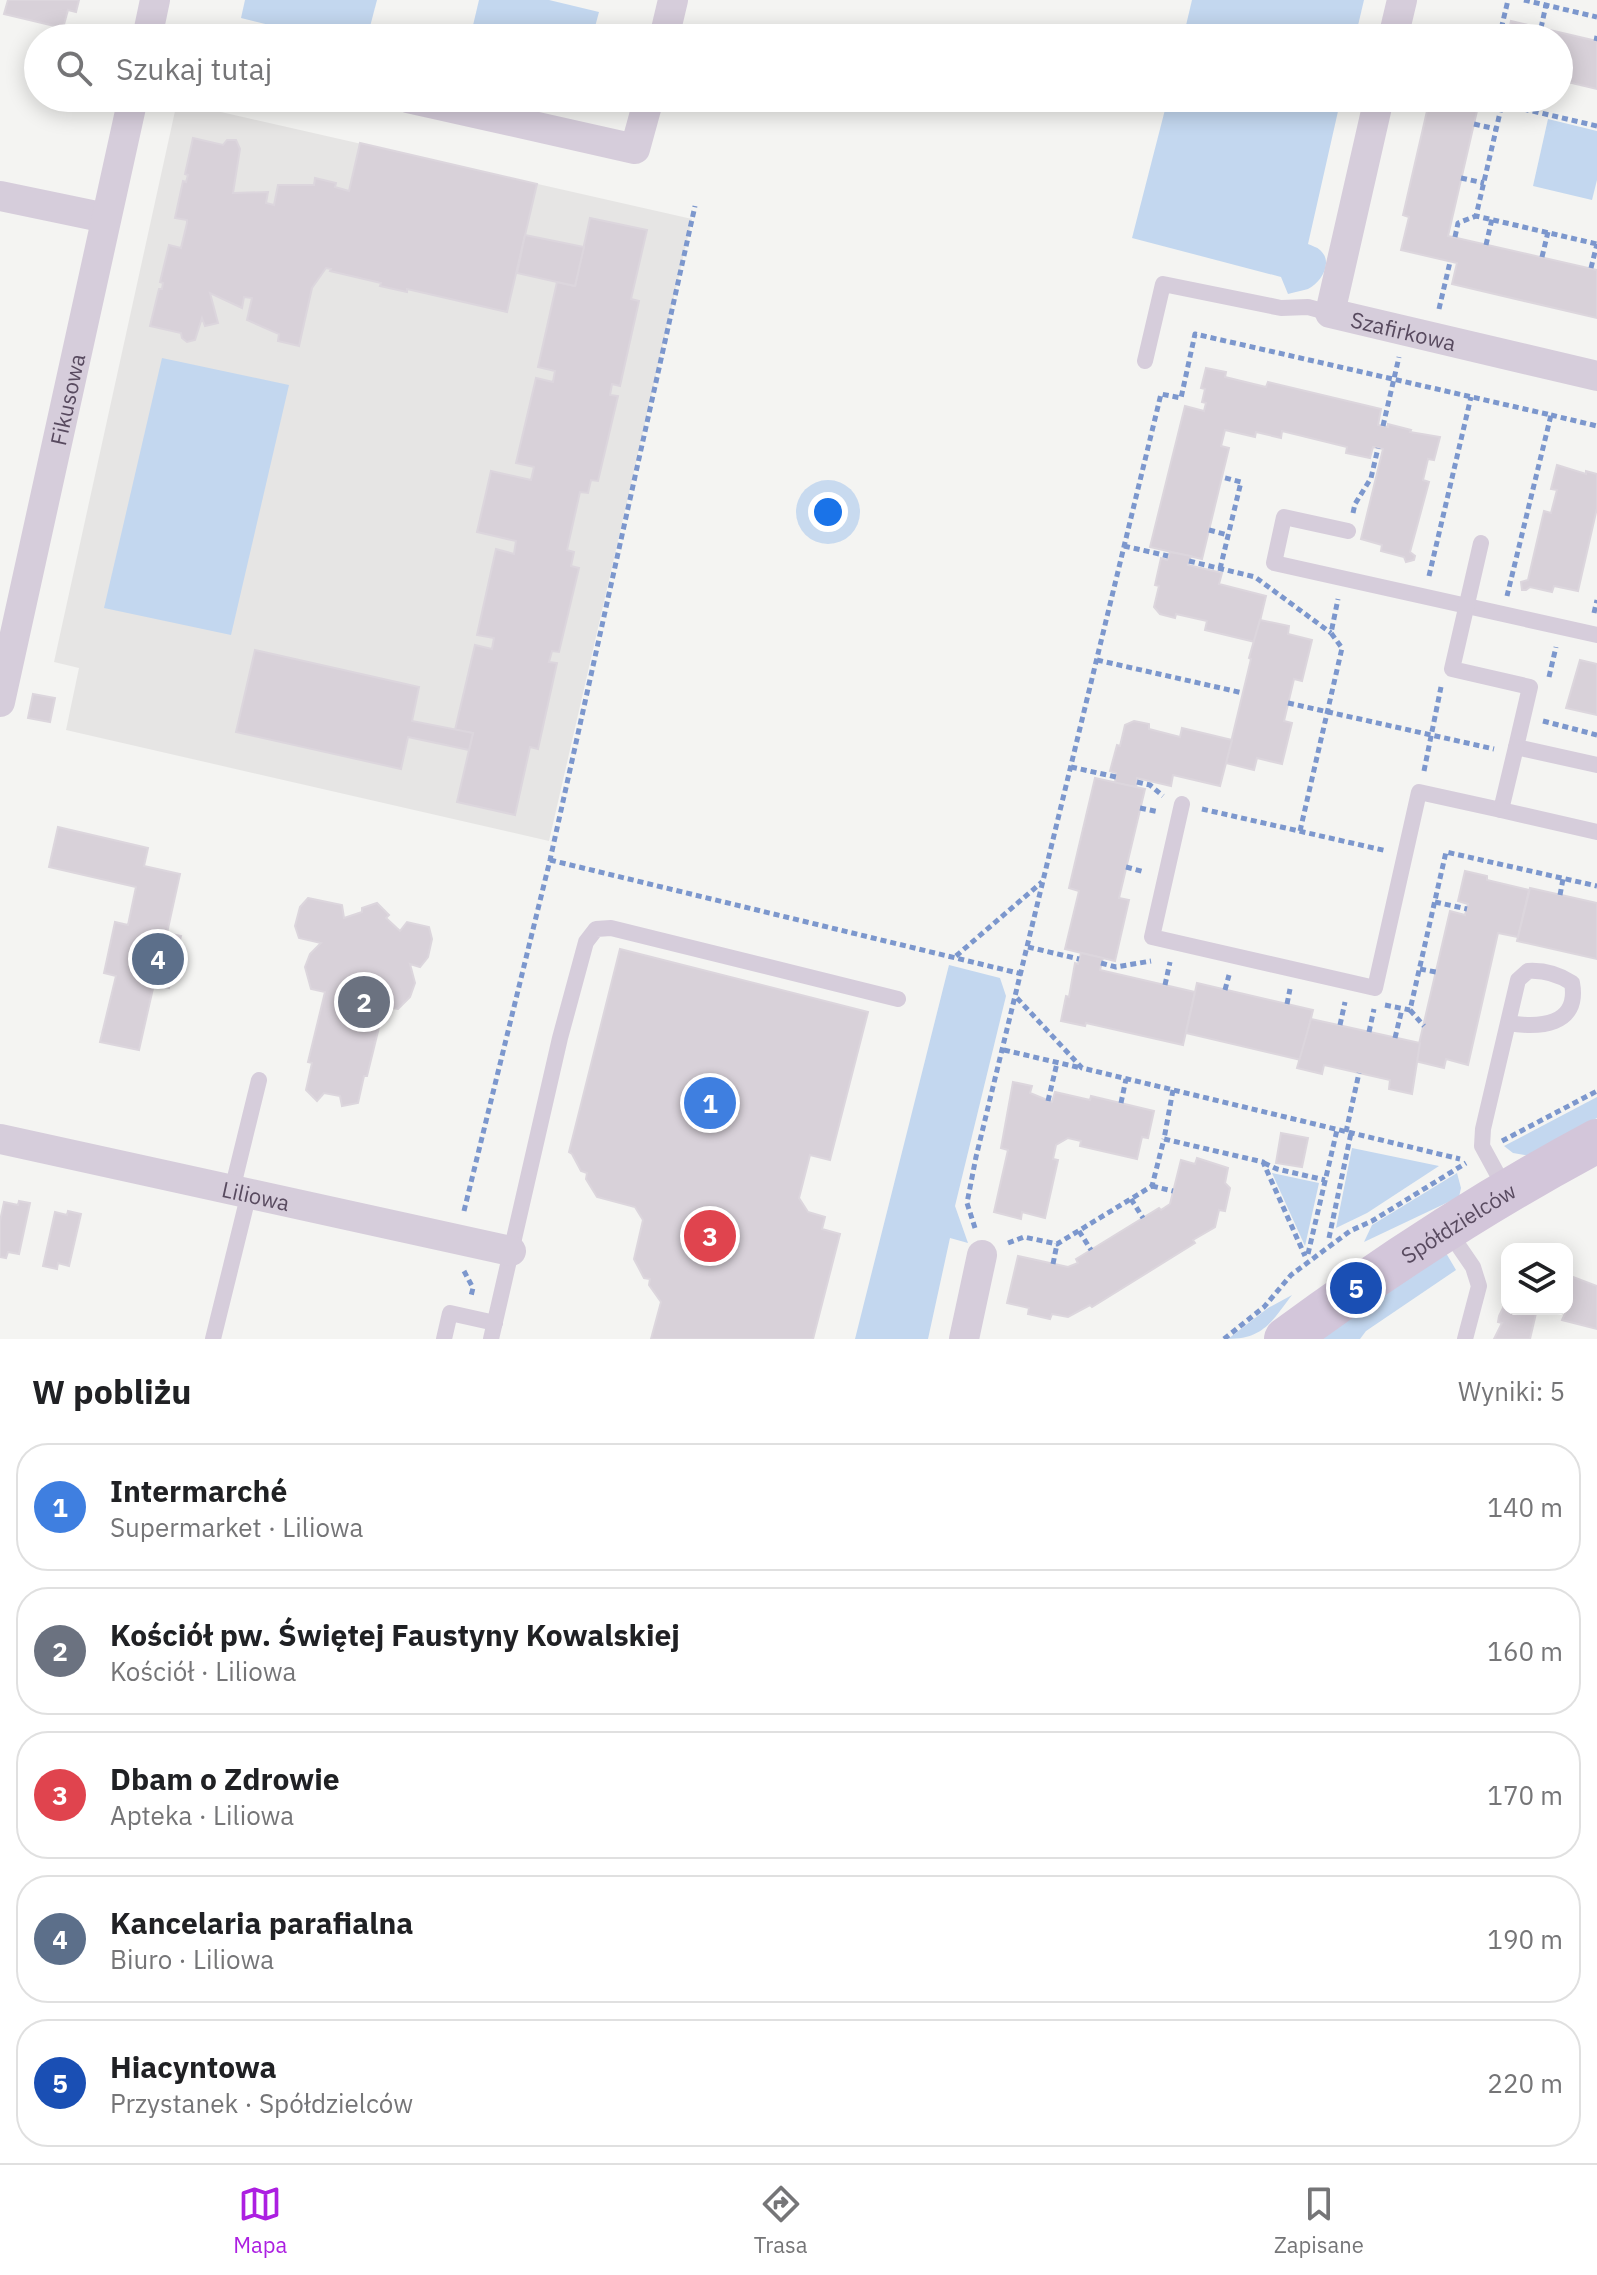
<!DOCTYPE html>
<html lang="pl">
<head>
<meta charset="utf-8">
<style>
  body { margin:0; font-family:"IBM Plex Sans",sans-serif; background:#f2f2f2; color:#202124 }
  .controls { position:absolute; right:24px; bottom:24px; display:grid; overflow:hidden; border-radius:16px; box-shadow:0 4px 20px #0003 }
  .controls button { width:72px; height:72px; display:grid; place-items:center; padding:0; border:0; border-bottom:2px solid #e0e0e0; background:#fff; color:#202124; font:40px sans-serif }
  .you { position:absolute; left:828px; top:512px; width:28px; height:28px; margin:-20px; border:6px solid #fff; border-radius:50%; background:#1a73e8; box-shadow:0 0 0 12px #1a73e833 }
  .badge { display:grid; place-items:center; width:52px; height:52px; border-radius:50%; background:#ac1fe1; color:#fff; font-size:26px; font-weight:700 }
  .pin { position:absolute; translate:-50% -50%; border:4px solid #fff; box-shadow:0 2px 8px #0006 }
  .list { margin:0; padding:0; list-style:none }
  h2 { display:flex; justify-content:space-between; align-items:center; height:104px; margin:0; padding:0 32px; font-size:34px }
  h2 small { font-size:26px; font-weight:400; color:#757577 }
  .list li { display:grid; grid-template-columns:52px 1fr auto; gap:24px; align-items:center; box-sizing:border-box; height:128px; margin:0 16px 16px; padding:0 16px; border:2px solid #e0e0e0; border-radius:32px }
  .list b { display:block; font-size:30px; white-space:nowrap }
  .list p { margin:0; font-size:26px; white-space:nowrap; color:#757577 }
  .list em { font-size:26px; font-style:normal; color:#757577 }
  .icon { flex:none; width:44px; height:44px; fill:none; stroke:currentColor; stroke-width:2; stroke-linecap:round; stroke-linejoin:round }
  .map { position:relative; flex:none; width:1597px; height:1339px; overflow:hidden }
  .search { position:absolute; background:#fff; box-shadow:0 4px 20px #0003; left:24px; right:24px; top:24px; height:88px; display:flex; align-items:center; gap:20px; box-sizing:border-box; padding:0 28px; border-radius:44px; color:#757577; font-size:30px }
  .sheet { height:824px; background:#fff }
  nav { display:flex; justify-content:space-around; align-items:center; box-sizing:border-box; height:112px; border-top:2px solid #e0e0e0; background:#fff; font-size:22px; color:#757577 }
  nav a { display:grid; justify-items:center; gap:4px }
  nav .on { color:#ac1fe1 }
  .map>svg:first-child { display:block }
</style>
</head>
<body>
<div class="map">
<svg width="1597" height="1339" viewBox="0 0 1597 1339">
  <rect width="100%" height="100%" fill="#f4f4f2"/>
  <path fill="#e6e5e4" d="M177,102L692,219L549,841L66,730L79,668L54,662Z"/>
  <g fill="#c3d7ef">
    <path d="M245,0H377L367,38H323L241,18Z"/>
    <path d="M479,0H549L599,12L592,38H470Z"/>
    <path d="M1192,0H1364L1355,38H1183Z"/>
    <path d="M1168,98H1341L1308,244C1312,246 1317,247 1320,250C1334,262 1321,283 1308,289C1302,291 1294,292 1288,294L1281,277L1132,238Z"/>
    <path d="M1548,119L1597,131V180L1592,200L1533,186Z"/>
    <path d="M162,358L289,385L231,635L104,608Z"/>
    <path d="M949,965L1000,978L1006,996L955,1206L968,1243L950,1238L928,1339H855Z"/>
    <path d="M1597,1097V1118L1530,1156L1513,1153L1504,1146Z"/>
    <path d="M1352,1148L1439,1166L1367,1213L1336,1228Z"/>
    <path d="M1272,1173L1319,1183L1305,1246Z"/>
    <path d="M1457,1173L1461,1188L1459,1197L1364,1242L1372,1225Z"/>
    <path d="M1446,1253L1456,1270L1366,1331L1360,1339H1320Z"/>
    <path d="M1292,1295C1272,1321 1264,1339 1228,1339L1268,1308Z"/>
  </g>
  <g fill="#d8d1d9" stroke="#dcd6dd" stroke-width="2">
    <path d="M8,0H79L76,12L68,10L63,28L4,14Z"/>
    <path d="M1511,21L1597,41V89L1559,80V38H1507Z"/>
    <path d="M1451,29L1492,38H1449Z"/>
    <path d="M1430,98H1480L1448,236L1597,270V318L1452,284L1457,263L1401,250L1409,217L1403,215Z"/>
    <path d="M193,138L223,145L227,140H236L240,149L233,193L268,192L266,203L274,205L278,185H314L315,178L336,183L335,187L349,191L360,143L537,184L507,312L407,289V292L380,286L381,283L330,271L331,269L326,268L312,288L299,346L278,341L279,334L247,320L252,298L244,297L242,308L210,293L218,323L205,326L202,318L195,340L187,342L182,338L181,333L150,326L159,289H162L163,283L160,282L169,245L181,248L187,223V220L175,218L183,181L186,182L188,175L185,174Z"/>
    <path d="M590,218L647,230L631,299L639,301L620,386L612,384L610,395L618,396L598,481L591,480L588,493L580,492L567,550L574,552L571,566L579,568L559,652L552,651L549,662L557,663L538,749L530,747L515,815L457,802L473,733L455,730L475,645L492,649L494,638L477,635L496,549L514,554L516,541L477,532L491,471L531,480L534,467L516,463L536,378L553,382L555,371L538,367L557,282L575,286Z"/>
    <path d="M525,235L584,247L575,286L517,273Z"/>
    <path d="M1206,368L1226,372L1225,377L1266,387L1268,382L1381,409L1378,425L1388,427V424L1411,430L1410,432L1440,437L1434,460L1428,459L1423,480L1429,482L1410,552L1415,556L1414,560L1406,562L1404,557L1381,551L1382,545L1361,539L1383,449L1373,447L1370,458L1346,453L1347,447L1282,431L1281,438L1256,432L1255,437L1225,430L1221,446L1229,448L1202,559L1150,547L1185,406L1204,411L1206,403L1202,402L1205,389L1201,388Z"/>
    <path d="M1557,465L1586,474V471L1597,474V508L1578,591L1554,586L1552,592L1530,587L1526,590H1522L1521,582L1528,580L1544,511L1551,513L1557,490L1551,489Z"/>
    <path d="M1170,552L1191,556L1188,565L1222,573L1219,584L1266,596L1255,642L1205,630L1207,621L1176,614L1175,618L1160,614L1154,607L1159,586L1155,585L1161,558L1167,560Z"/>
    <path d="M1260,620L1289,626L1288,634L1312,640L1302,681L1294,679L1284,721L1292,723L1282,764L1257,758L1254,770L1226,763L1251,659L1249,658Z"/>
    <path d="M255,650L419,687L412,721L473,733L469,750L408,737L401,769L236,732Z"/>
    <path d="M1580,660L1597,664V715L1566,708Z"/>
    <path d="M33,694L55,698L50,722L28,718Z"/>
    <path d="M1134,721L1149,724V729L1180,737L1182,728L1232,740L1220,786L1173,775L1171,786L1137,778L1136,787L1115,783L1116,773L1110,771L1117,745L1120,746L1125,725Z"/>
    <path d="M1095,778L1145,789L1119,898L1129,900L1115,961L1065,949L1079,891L1069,888Z"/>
    <path d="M58,827L148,848L144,866L180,874L167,933L181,936L169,988L154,984L139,1050L100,1042L116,976L104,973L115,922L128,925L136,887L49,867Z"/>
    <path d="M1465,871L1487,876V880L1529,890L1518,937L1498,933L1468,1065L1446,1059L1444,1068L1415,1061L1450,911L1465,915L1468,904L1458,901Z"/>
    <path d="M1530,888L1597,903V959L1517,941Z"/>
    <path d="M308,898L342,905L344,918L362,912V908L377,903L389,915L386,918L400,931L407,922L429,927L432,939L428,957L420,967L410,964L415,983L410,997L398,1009L384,1007L367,1076H364L358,1103L342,1106L340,1096L324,1093L317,1101L306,1090L312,1063L308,1062L325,992L311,989L305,967L310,954L321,943L299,938L295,926L300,907Z"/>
    <path d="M620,949L868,1012L830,1160L810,1155L799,1198L808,1212L825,1217L822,1229L840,1234L813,1339H651L661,1302L649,1285L650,1279L644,1278L634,1259L643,1220L635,1207L597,1197L586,1179L587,1173L581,1171L572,1154L569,1152Z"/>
    <path d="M1081,953L1103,958L1100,970L1195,992L1183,1045L1086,1023L1085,1026L1061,1021L1066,996L1069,997L1075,963L1078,964Z"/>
    <path d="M1197,983L1313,1010L1301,1060L1186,1033Z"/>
    <path d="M1311,1019L1420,1043L1412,1094L1389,1089L1390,1080L1324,1065L1322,1074L1297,1068Z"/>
    <path d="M1013,1082L1032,1086L1030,1093L1052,1102L1055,1092L1090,1100L1091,1096L1154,1111L1148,1138L1142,1137L1137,1159L1080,1146L1081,1141L1068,1138L1056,1145L1053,1159L1058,1160L1045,1218L1022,1212L1021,1219L994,1212L1008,1150L1001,1148Z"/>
    <path d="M1281,1133L1308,1138L1302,1167L1276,1163Z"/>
    <path d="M1197,1158L1228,1168L1225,1183L1230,1188L1225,1211L1219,1210L1215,1227L1193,1240L1195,1243L1092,1307L1090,1305L1068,1317L1052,1314L1050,1319L1028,1314L1029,1308L1007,1303L1018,1256L1068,1267L1078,1263L1076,1259L1159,1208L1161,1210L1170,1204L1181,1160L1195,1164Z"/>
    <path d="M19,1201L30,1203L19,1254L8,1252L6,1258L0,1257V1221L4,1202L18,1205Z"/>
    <path d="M68,1211L81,1214L69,1266L58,1263L57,1269L43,1266L55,1212L67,1215Z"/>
    <path d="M1573,1277L1597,1286V1329L1562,1320L1567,1309Z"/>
    <path d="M1507,1300V1309H1537L1530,1339H1494L1502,1323L1498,1322L1499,1316Z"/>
  </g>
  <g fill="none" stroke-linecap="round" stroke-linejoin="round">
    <g stroke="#7c97cd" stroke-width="5" stroke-dasharray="6 4" stroke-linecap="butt">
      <path d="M1524,0L1597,17"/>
      <path d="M1541,28L1546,5"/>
      <path d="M1499,38L1508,0"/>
      <path d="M1596,41L1597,36"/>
      <path d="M1474,124L1496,129"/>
      <path d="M1597,126L1502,104L1476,216L1597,244"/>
      <path d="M1461,178L1484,183"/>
      <path d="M1455,237L1458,223L1476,216"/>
      <path d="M1486,245L1492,219"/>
      <path d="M1542,257L1548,232"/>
      <path d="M1591,268L1597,244"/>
      <path d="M1439,309L1450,262"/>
      <path d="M1551,415L1597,426"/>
      <path d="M1383,426L1399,357"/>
      <path d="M1353,513L1355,504L1371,478L1378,448"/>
      <path d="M1209,530L1228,535"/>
      <path d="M1124,546L1168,556"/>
      <path d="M1189,561L1255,577L1331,633"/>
      <path d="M1220,569L1241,482L1222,477"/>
      <path d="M1429,576L1471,397"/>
      <path d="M1594,613L1597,600"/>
      <path d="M1097,660L1243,693"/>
      <path d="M1549,677L1556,647"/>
      <path d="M1288,703L1494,749"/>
      <path d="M1543,721L1597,735"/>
      <path d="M1071,767L1116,777"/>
      <path d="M1424,771L1441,687"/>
      <path d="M1137,782L1150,785L1163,796"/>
      <path d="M1140,808L1159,812"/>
      <path d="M1202,809L1387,851"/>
      <path d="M1300,831L1342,648L1331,633L1338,599"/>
      <path d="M550,860L1022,974"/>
      <path d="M1126,867L1145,872"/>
      <path d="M1560,895L1563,879"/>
      <path d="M1435,902L1467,909"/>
      <path d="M1028,947L1079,959"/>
      <path d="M956,956L1042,882"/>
      <path d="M1101,963L1116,967L1151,961"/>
      <path d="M1420,969L1436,972"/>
      <path d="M1165,985L1170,962"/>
      <path d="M1225,990L1229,975"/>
      <path d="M1017,998L1082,1068L1460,1159"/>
      <path d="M1287,1004L1290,989"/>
      <path d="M1385,1005L1410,1010L1446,852L1597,886"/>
      <path d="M1410,1010L1424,1026"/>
      <path d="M1340,1025L1345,1002"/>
      <path d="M1369,1032L1374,1009"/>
      <path d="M1395,1038L1402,1009"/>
      <path d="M1004,1050L1081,1068"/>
      <path d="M1173,1090L1164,1139L1263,1162L1305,1256"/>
      <path d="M1048,1101L1057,1063"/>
      <path d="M1121,1103L1126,1079"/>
      <path d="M1346,1132L1359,1073"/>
      <path d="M1502,1141L1597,1091"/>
      <path d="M1264,1163L1277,1169L1325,1180"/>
      <path d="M1152,1186L1173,1191"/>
      <path d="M1131,1199L1143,1218"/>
      <path d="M464,1211L550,860L695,206"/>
      <path d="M975,1228L967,1203L976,1157L1161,394L1181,398L1195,334L1551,415L1507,596"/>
      <path d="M1079,1231L1091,1250"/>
      <path d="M1329,1238L1351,1133"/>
      <path d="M1008,1243L1024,1237L1057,1244L1152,1186L1164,1139"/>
      <path d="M1308,1254L1337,1130"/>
      <path d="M1053,1264L1057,1244"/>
      <path d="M464,1271L473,1288L471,1296"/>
      <path d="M1224,1339L1264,1307L1291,1275L1350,1231L1372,1221L1466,1163"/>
    </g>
    <g stroke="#d6cddb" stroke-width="16">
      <path d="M1145,361L1163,284L1281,308L1308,307L1330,313"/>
      <path d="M1348,531L1284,517L1274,563L1597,635"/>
      <path d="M1481,543L1452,669L1530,687L1516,747L1597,765"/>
      <path d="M1182,804L1152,937L1375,988L1419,792L1501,810L1516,747"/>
      <path d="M1501,810L1597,832"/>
      <path d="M232,1190L259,1080"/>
      <path d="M1506,1190L1482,1146L1483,1129L1518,980L1528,971C1545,970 1558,974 1572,983C1580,1026 1539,1028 1508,1023"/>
      <path d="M1447,1229L1473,1267L1479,1286L1465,1339"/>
      <path d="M213,1339L249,1193"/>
      <path d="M444,1339L450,1313L495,1323"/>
      <path d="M491,1339L560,1038L586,942L596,929L611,928L898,999"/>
    </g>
    <g stroke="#d6cddb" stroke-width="30">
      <path d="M147,38L155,0"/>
      <path d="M664,38L673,0"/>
      <path d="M1393,38L1402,0"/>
      <path d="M408,98L635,149L649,98"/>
      <path id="s1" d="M1379,98L1330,313L1597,376"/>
      <path d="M0,196L106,218"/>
      <path id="s2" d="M0,702L133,98"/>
      <path id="s3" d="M0,1139L511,1251"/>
      <path d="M964,1339L982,1255"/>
    </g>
    <path stroke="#d3c6da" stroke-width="44" id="s4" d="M1286,1339C1385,1266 1488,1199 1597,1141"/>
  </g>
  <g text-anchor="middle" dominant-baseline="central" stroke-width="6" stroke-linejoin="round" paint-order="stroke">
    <g font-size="22" fill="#584a5f" stroke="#fff">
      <text stroke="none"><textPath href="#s1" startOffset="296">Szafirkowa</textPath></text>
      <text stroke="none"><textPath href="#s2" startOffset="310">Fikusowa</textPath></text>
      <text stroke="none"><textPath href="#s3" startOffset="262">Liliowa</textPath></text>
      <text stroke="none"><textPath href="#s4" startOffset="208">Spółdzielców</textPath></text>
    </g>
  </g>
</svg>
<div class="controls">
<button><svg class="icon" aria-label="layers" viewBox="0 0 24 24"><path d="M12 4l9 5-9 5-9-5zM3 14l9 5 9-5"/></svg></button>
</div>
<div class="you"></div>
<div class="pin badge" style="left:710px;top:1103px;background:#3f7fe0">1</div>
<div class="pin badge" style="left:364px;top:1002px;background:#6b7280">2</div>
<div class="pin badge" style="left:710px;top:1236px;background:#e0444e">3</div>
<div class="pin badge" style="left:158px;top:959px;background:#5c6f8a">4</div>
<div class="pin badge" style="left:1356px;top:1288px;background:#1a4fb4">5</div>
<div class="search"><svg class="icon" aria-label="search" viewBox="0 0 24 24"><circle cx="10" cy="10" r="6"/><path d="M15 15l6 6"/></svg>Szukaj tutaj</div>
</div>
<section class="sheet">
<h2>W pobliżu<small>Wyniki: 5</small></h2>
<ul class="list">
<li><span class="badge" style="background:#3f7fe0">1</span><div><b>Intermarché</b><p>Supermarket · Liliowa</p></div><em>140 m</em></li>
<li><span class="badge" style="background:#6b7280">2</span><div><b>Kościół pw. Świętej Faustyny Kowalskiej</b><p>Kościół · Liliowa</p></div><em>160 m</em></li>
<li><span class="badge" style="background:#e0444e">3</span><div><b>Dbam o Zdrowie</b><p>Apteka · Liliowa</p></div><em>170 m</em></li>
<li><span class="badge" style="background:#5c6f8a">4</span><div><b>Kancelaria parafialna</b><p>Biuro · Liliowa</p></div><em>190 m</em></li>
<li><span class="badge" style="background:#1a4fb4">5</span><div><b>Hiacyntowa</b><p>Przystanek · Spółdzielców</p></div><em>220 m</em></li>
</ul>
</section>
<nav>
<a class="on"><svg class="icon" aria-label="map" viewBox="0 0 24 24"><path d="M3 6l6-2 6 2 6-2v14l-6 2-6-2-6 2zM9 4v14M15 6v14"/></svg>Mapa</a>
<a><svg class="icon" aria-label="directions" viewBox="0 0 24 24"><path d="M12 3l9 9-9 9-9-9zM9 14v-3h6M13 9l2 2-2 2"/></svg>Trasa</a>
<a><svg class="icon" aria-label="saved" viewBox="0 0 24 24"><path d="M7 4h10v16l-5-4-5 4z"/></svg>Zapisane</a>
</nav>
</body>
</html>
